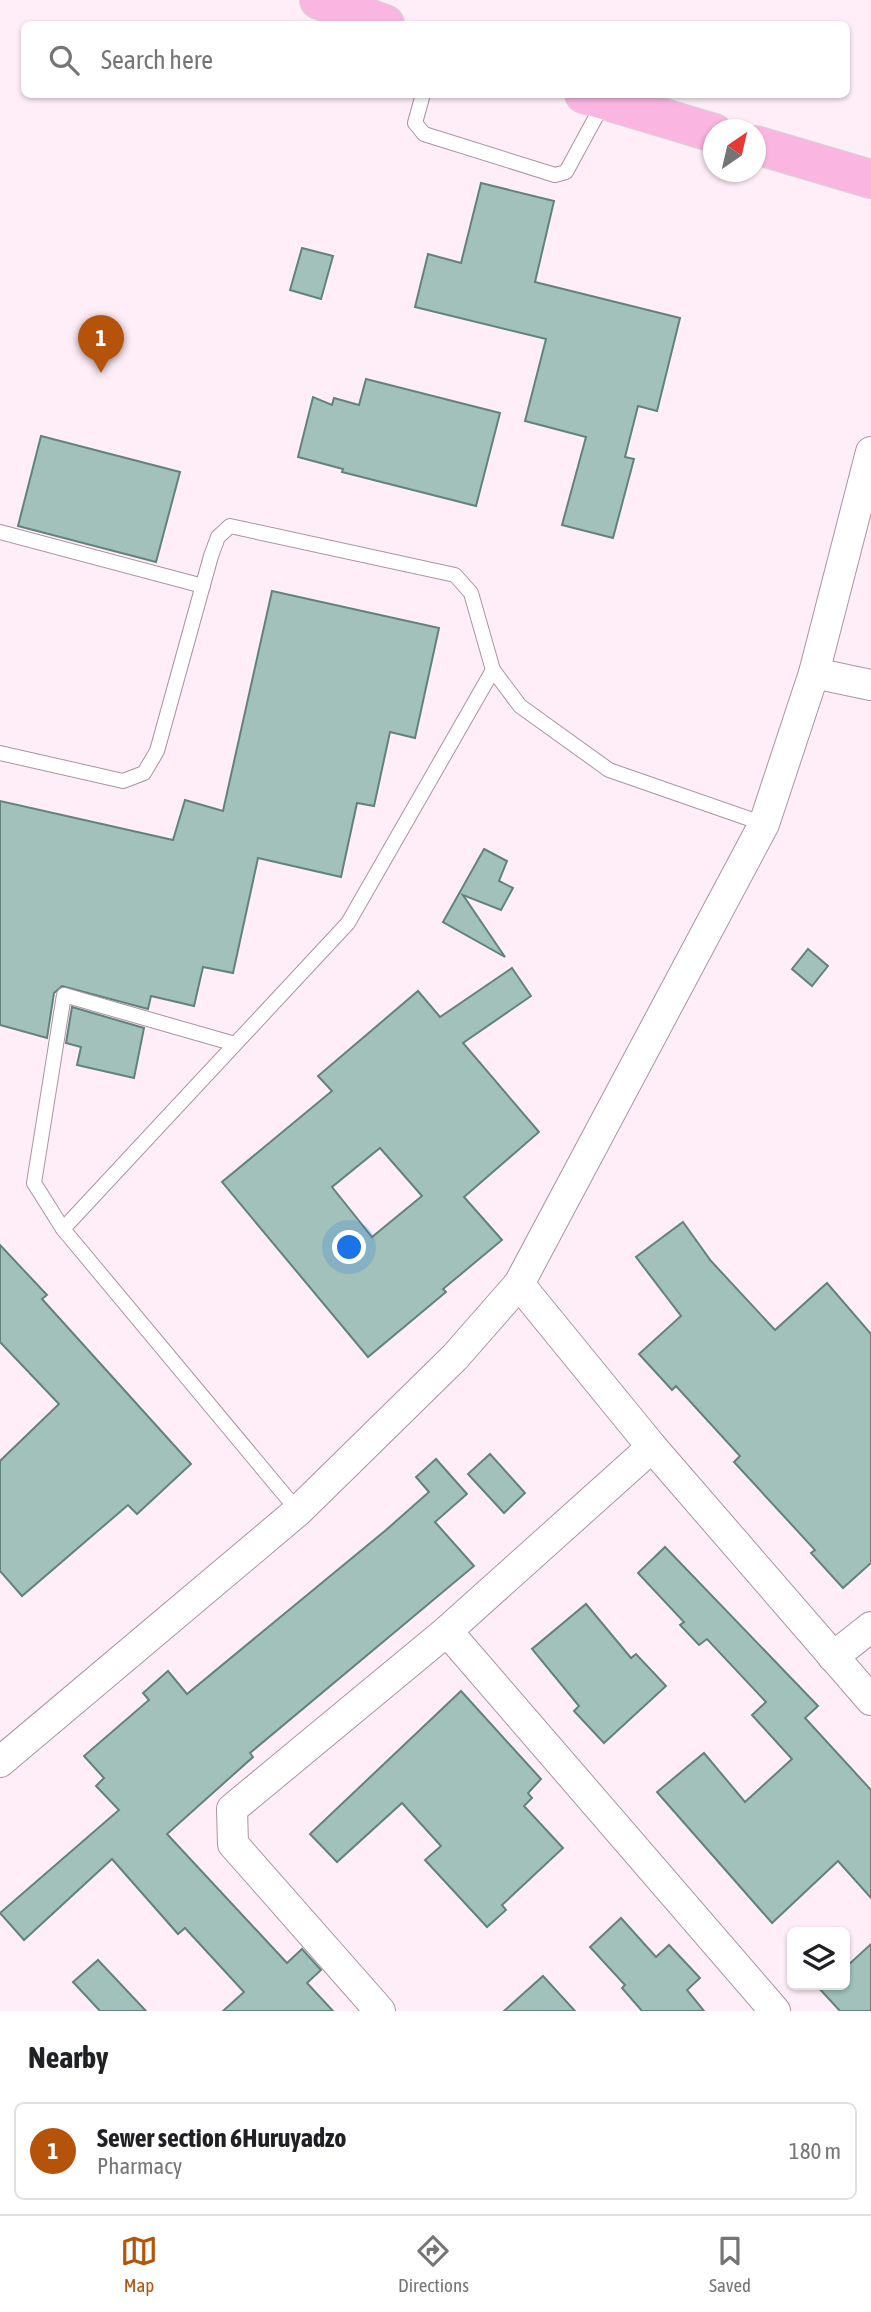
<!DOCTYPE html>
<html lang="en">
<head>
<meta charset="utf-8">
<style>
  body { margin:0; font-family:"Asap Condensed",sans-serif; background:#f2f2f2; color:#202124 }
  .controls { position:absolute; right:21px; bottom:21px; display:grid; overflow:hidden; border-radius:10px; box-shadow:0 2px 5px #0004 }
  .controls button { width:63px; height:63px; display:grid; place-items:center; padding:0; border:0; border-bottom:2px solid #e0e0e0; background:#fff; color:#202124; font:35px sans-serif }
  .compass { position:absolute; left:703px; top:119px; width:63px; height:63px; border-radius:50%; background:#fff; box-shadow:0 2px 5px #0004; rotate:34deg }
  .you { position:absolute; left:350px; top:1248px; width:24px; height:24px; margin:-18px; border:5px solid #fff; border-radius:50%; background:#1a73e8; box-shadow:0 0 0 10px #1a73e833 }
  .badge { display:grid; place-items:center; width:46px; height:46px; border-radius:50%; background:#b45309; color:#fff; font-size:23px; font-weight:700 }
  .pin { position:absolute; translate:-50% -58px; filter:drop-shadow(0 2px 4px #0008) }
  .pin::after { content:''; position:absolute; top:37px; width:24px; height:21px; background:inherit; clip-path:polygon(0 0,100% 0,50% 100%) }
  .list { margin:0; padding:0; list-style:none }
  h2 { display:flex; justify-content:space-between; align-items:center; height:91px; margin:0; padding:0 28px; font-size:30px }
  h2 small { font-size:23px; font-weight:400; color:#757577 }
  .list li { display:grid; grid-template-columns:46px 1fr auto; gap:21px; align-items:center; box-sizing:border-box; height:98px; margin:0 14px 14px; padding:0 14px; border:2px solid #e0e0e0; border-radius:10px }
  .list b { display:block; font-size:26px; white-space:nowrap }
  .list p { margin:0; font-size:23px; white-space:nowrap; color:#757577 }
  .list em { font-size:23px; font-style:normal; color:#757577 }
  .icon { flex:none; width:38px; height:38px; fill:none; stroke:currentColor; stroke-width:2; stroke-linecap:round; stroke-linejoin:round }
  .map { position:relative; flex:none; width:871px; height:2011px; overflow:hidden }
  .search { position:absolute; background:#fff; box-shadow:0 2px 5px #0004; left:21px; right:21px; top:21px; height:77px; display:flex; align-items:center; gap:18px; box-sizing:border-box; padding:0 24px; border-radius:10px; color:#757577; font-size:26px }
  .sheet { height:203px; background:#fff }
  nav { display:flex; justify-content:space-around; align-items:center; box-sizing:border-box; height:98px; border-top:2px solid #e0e0e0; background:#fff; font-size:19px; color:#757577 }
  nav a { display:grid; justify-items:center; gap:4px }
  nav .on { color:#b45309 }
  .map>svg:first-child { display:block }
</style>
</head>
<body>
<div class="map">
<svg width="871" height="2011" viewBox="0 0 871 2011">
  <rect width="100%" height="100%" fill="#ffeef8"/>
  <g fill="#a1c1ba" stroke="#63827b" stroke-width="2" fill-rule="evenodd">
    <path d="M481,183L554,201L535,282L680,318L657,411L638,406L625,457L634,459L613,538L562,525L586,437L525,421L546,339L415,307L428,254L461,263Z"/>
    <path d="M302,248L333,256L321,299L290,290Z"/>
    <path d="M366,379L500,413L476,506L342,472L343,469L298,457L313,397L332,405L334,398L359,405Z"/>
    <path d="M41,436L180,472L156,562L18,526Z"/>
    <path d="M272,591L439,628L415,738L390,732L374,806L357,803L341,877L258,858L233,973L203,967L194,1006L151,996L148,1009L62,986L54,993L47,1038L0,1025V801L173,840L185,800L223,811Z"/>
    <path d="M484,849L507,861L499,881L513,888L501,910L463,895L505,957L443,922Z"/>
    <path d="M808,949L828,966L812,986L792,969Z"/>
    <path d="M512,968L531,996L463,1043L539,1132L464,1197L502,1240L443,1289L446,1292L368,1357L222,1182L332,1091L318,1076L418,991L440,1017ZM380,1148L422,1196L372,1237L332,1187Z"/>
    <path d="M72,1007L144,1028L134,1078L77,1065L81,1047L66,1043Z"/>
    <path d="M683,1222L711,1261L775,1330L827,1283L871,1334V1563L843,1588L811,1553L815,1550L734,1462L740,1456L676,1386L672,1390L639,1354L681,1316L636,1257Z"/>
    <path d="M0,1245L47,1295L42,1299L191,1464L137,1514L128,1505L22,1596L0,1571V1461L59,1404L0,1342Z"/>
    <path d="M490,1454L525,1493L504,1513L468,1474Z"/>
    <path d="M436,1459L467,1494L435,1522L474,1566L250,1753L253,1757L167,1834L287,1963L302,1949L321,1970L307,1983L333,2011H223L244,1992L185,1928L178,1934L112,1859L24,1940L0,1913L119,1810L96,1786L104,1778L84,1756L149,1700L143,1693L168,1671L187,1694L386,1530L429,1492L416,1477Z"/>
    <path d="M665,1547L818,1706L805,1718L871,1790V1898L838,1861L772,1923L657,1792L704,1753L745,1802L792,1759L752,1715L766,1702L707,1639L699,1645L680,1625L684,1622L638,1573Z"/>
    <path d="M586,1604L631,1658L636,1654L666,1686L604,1743L574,1711L579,1706L532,1649Z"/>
    <path d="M461,1691L541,1779L528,1793L532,1798L524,1806L563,1848L502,1905L506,1910L487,1927L425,1860L441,1846L402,1803L337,1862L310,1834Z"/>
    <path d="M621,1918L656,1957L669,1945L700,1978L687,1990L704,2011H642L622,1988L625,1985L590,1947Z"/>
    <path d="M871,1944V2011H840L816,1985H845V1968Z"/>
    <path d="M98,1960L146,2011H100L73,1982Z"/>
    <path d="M543,1976L575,2011H504Z"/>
  </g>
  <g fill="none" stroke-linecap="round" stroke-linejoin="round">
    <g stroke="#ac93a1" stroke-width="16">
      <g id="lane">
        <path d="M423,94L415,123L424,134L555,175L566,172L604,102"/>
        <path d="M0,532L203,586"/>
        <path d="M0,753L123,781L144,773L157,751L211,556L218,537L230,526L455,575L471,593L493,670L520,706L609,770L764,824"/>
        <path d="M63,1229L34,1183L64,995L235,1044"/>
        <path d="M298,1511L63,1229L348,923L493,670"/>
      </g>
    </g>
    <g stroke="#ac93a1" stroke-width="32">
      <g id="street">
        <path d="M814,673L871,685"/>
        <path d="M519,1284L652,1447L871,1700"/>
        <path d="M447,1631L775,2011"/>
        <path d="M833,1657L871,1627"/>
        <path d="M0,1762L298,1511L455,1357L519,1284L764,824L814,673L871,452"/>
        <path d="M380,2011L233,1844L232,1809L447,1631L652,1447"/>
      </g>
    </g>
    <g stroke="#d6d4d5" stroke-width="40">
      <g id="primary">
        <path d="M319,0L385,24"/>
        <path d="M584,94L714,133"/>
        <path d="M756,145L871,179"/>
      </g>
    </g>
    <use href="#lane" stroke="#fff" stroke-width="14"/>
    <use href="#street" stroke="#fff" stroke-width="30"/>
    <use href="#primary" stroke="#fab6e1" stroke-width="38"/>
  </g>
</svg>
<div class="controls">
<button><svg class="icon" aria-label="layers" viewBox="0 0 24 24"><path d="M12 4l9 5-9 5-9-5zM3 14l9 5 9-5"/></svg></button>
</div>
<svg class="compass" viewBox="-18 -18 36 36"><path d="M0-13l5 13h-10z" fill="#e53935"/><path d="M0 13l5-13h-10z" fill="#757577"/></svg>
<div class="you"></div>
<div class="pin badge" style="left:101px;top:373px">1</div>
<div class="search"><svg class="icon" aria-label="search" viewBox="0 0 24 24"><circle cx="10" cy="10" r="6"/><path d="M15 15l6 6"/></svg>Search here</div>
</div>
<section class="sheet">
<h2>Nearby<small></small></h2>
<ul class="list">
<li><span class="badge">1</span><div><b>Sewer section 6Huruyadzo</b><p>Pharmacy</p></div><em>180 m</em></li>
</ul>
</section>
<nav>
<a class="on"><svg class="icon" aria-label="map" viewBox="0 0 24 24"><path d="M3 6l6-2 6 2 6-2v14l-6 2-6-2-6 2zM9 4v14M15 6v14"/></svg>Map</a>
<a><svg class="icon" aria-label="directions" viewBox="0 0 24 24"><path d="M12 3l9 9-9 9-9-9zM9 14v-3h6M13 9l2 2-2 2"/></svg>Directions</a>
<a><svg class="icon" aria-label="saved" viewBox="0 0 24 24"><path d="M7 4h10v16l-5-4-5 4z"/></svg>Saved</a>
</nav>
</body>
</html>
